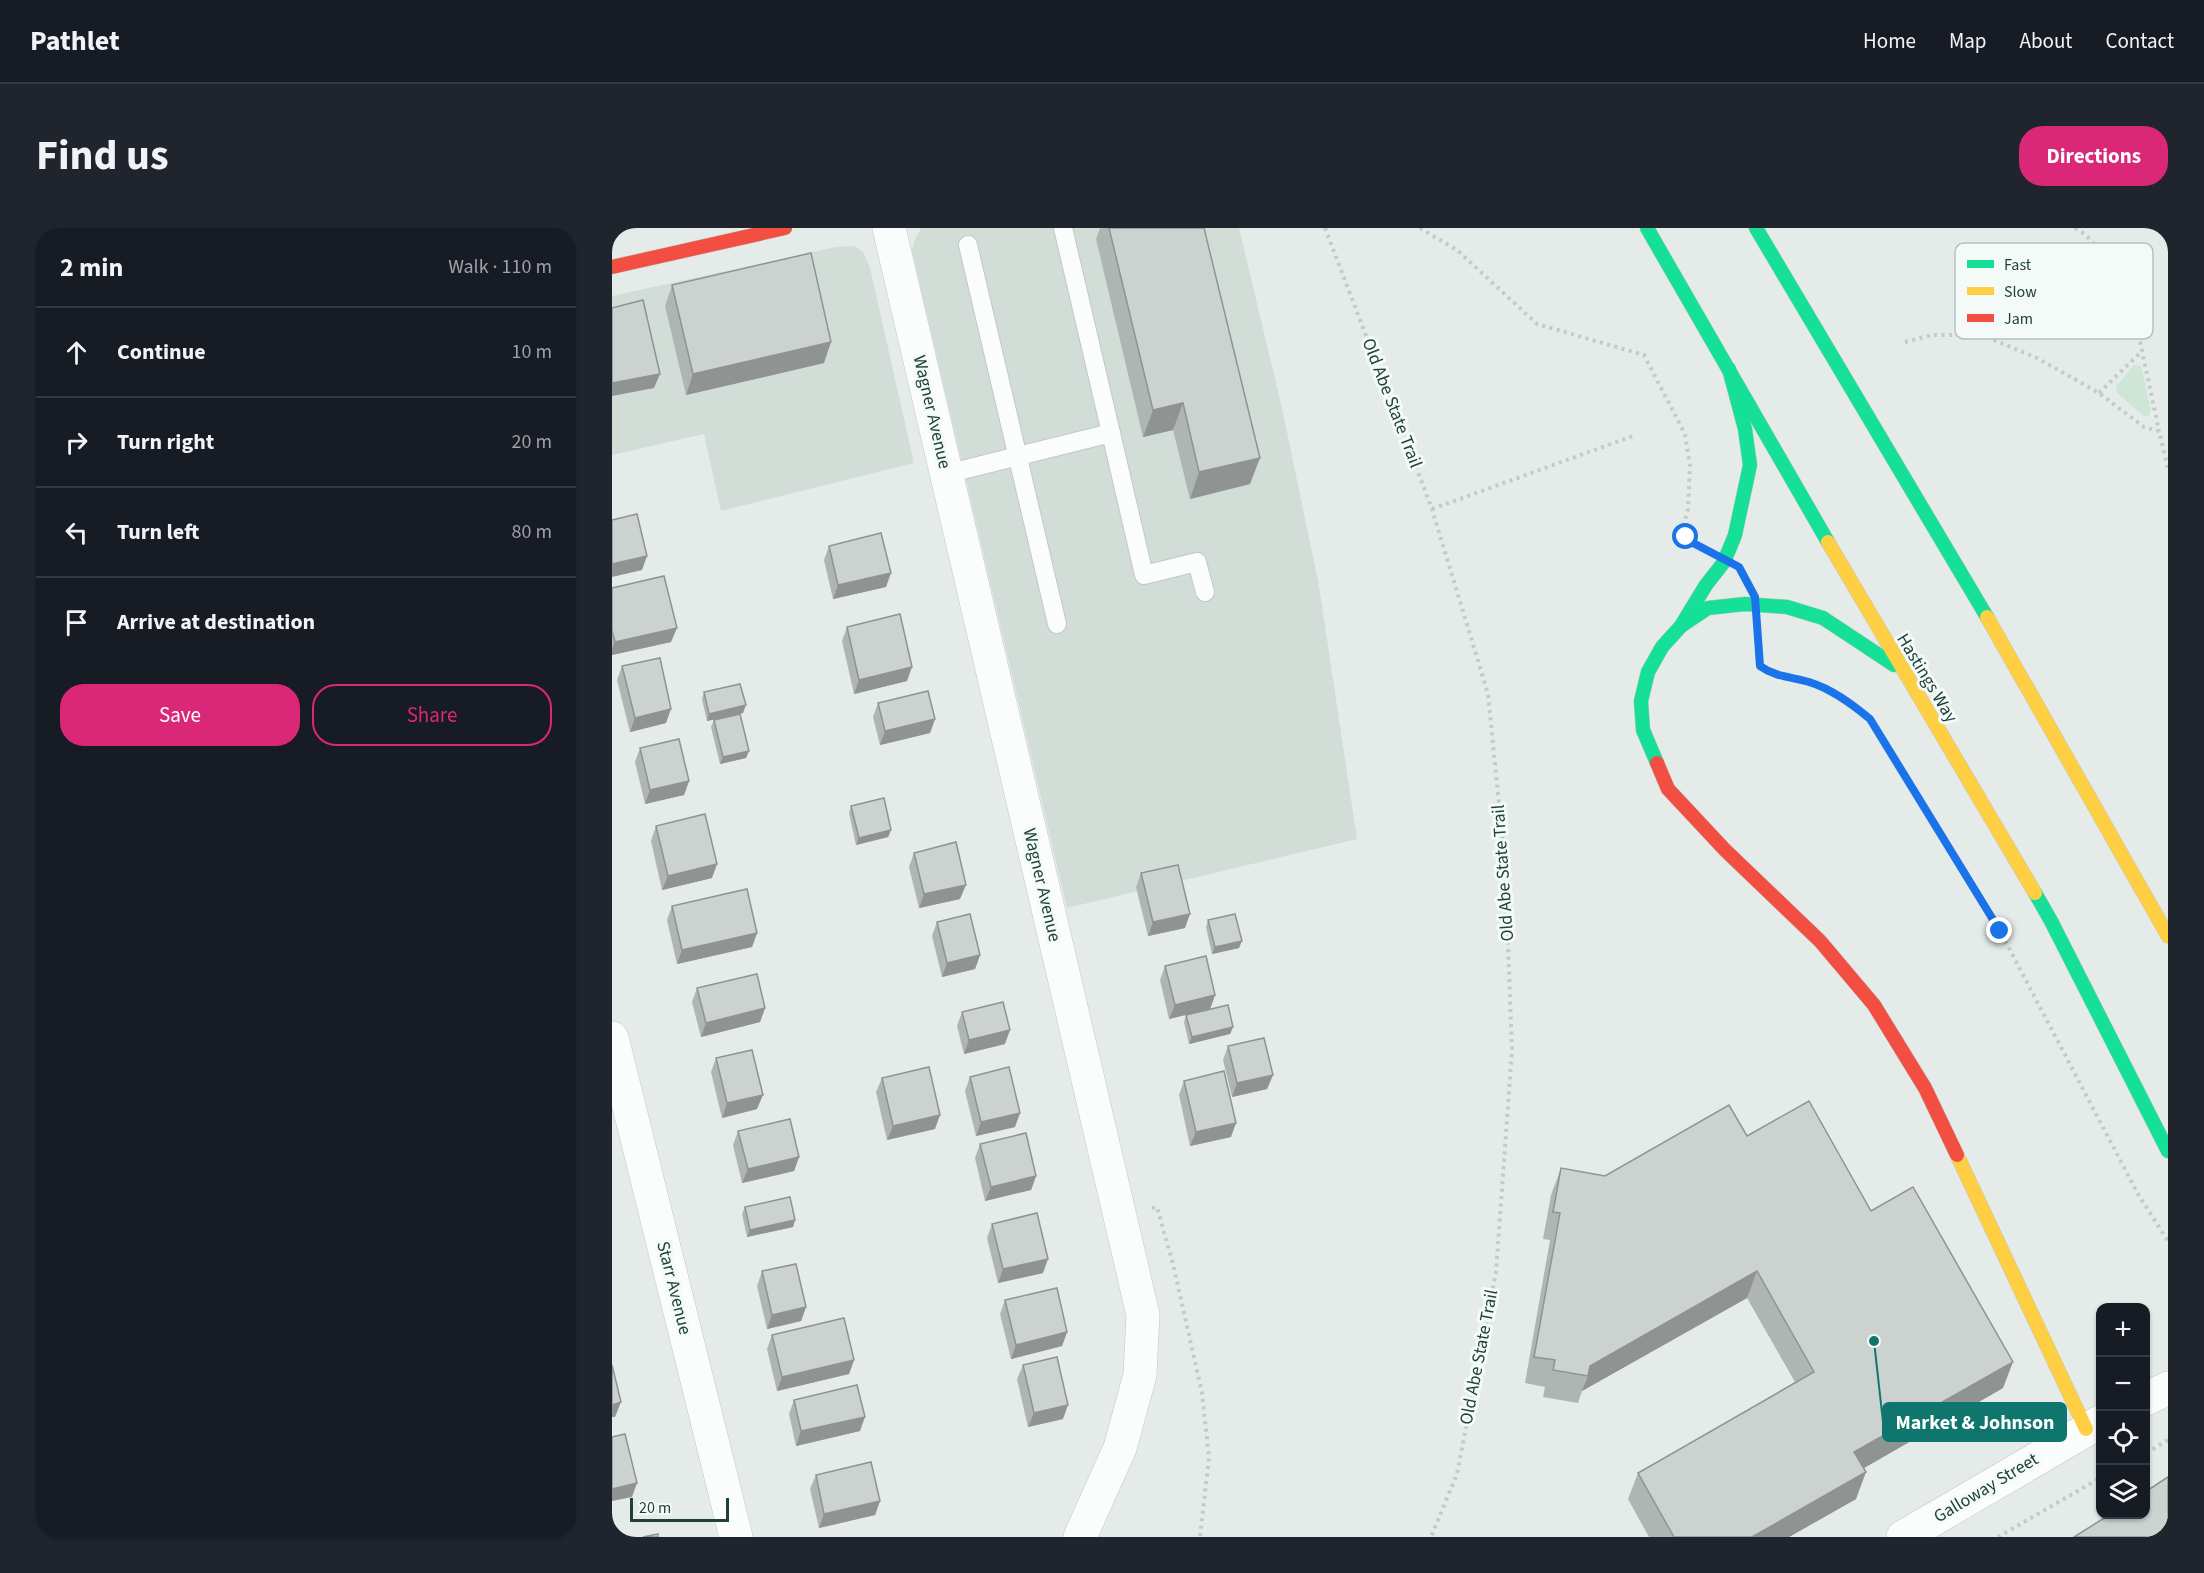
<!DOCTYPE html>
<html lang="en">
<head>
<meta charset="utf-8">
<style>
  body { margin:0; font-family:"Source Sans 3",sans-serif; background:#20242c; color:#f1f3f6 }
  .controls { position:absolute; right:18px; bottom:18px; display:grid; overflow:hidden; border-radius:12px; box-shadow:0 2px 4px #0004 }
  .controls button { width:54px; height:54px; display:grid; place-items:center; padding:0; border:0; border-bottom:2px solid #363941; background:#171b24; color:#f1f3f6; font:30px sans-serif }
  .scale { position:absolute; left:18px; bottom:15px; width:99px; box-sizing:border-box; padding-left:6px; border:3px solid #20413a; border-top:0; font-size:16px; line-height:21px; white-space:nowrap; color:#20413a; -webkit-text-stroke:4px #f3faf7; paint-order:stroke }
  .stop { position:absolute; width:18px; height:18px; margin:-14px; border:4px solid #1a73e8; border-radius:50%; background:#fff }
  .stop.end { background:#1a73e8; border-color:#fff; box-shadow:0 2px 6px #0008 }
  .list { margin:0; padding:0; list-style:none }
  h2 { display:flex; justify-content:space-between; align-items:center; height:78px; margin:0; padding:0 24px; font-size:26px }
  h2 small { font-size:20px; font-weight:400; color:#9ea1a6 }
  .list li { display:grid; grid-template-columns:39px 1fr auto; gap:18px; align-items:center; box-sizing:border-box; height:90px; padding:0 24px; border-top:2px solid #363941 }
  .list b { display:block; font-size:22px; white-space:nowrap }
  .list em { font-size:20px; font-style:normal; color:#9ea1a6 }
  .actions { display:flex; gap:12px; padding:18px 24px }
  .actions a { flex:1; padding:14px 0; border:2px solid #db2777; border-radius:24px; text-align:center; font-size:21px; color:#db2777 }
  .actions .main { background:#db2777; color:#fff }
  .icon { flex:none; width:33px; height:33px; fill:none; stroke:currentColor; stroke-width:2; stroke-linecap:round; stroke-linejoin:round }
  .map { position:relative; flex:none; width:1556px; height:1309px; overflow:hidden; border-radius:24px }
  header { display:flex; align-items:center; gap:36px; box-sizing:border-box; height:84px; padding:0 30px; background:#171b24; border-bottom:2px solid #363941 }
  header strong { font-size:28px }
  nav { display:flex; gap:33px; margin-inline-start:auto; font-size:21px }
  .intro { display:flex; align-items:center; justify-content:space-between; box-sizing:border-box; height:144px; padding:0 36px }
  h1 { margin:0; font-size:42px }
  .button { padding:15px 27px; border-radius:24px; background:#db2777; color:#fff; font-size:21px; font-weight:700 }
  main { display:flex; gap:36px; padding:0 36px }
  aside { flex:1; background:#171b24; border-radius:24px; box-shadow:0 2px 4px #0004 }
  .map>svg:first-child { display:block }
</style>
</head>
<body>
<header>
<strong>Pathlet</strong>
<nav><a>Home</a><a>Map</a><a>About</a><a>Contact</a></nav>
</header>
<div class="intro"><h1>Find us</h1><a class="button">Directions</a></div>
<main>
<aside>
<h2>2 min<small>Walk · 110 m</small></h2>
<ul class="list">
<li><svg class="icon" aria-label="ahead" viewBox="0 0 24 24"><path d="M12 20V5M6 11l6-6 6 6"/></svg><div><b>Continue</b></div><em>10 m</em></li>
<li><svg class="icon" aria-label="right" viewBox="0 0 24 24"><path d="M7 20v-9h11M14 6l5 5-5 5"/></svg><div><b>Turn right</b></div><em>20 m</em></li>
<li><svg class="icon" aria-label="left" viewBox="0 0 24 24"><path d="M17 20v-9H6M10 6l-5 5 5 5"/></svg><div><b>Turn left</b></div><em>80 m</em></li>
<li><svg class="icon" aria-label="arrive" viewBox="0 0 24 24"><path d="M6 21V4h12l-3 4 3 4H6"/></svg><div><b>Arrive at destination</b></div></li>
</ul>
<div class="actions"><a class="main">Save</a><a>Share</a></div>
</aside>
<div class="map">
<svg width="1556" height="1309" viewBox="0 0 1556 1309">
  <rect width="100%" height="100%" fill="#e5ebe8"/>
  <g fill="#d2ddd8">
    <path d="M309,0H627L670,180L707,358L745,611L455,680L300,23L302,13Z"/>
    <path d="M243,18L251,24L258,40L302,235L109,283L92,206L0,227V68L224,19Z"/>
  </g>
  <path fill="#cde6d5" d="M1522,137L1529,138L1539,183L1537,188H1532L1505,165L1504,159Z"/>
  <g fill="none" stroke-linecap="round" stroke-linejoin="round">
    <g stroke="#c2c8c6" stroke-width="20">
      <g id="lane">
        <path d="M356,17L445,396"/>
        <path d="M499,205L532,347L585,334L593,364"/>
        <path d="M334,246L499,205L451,0"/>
      </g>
    </g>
    <g stroke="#c2c8c6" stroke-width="34">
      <g id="street">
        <path d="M277,0L531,1087L528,1147L508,1220L468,1309"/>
        <path d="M0,810L124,1309"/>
        <path d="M1534,1171L1556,1160"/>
        <path d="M1291,1309L1488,1194"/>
      </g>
    </g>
    <g stroke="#c0c9c6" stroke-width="15">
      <g id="fast">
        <path d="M1035,0L1216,314"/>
        <path d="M1144,0L1375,389"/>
        <path d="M1069,398L1096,380L1133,376L1175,379L1211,390L1282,437"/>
        <path d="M1045,535L1031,502L1029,473L1036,444L1050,419L1069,398L1094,357L1112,334L1123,307L1138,237L1133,201L1117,141"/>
        <path d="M1423,665L1439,693L1556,923"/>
      </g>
    </g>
    <g stroke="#c0c9c6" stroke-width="15">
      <g id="slow">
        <path d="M1216,314L1423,665"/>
        <path d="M1375,389L1556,708"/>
        <path d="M1345,927L1474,1201"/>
      </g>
    </g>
    <g stroke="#c0c9c6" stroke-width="15">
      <g id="jam">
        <path d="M0,39L173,0"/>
        <path d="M1045,535L1056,561L1113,622L1208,713L1262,777L1313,860L1345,927"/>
      </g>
    </g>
    <g stroke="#c1cbc8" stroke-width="4" stroke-dasharray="3 4.5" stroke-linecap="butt">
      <path d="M713,0L820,281L876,466L893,636L900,823L884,1044L845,1246L819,1309"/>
      <path d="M808,0L845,22L925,96L1032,127L1073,206L1078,238L1076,281L1071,299L1074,309L1085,318"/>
      <path d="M1463,0L1474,7L1496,32L1514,61L1524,94L1547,203"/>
      <path d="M1293,114L1320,107H1348L1377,110L1425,130L1487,165L1532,199L1547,203L1556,241"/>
      <path d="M1487,165L1529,124"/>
      <path d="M820,281L1021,208"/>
      <path d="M1146,409L1148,438C1163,448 1180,449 1197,454C1220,461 1240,476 1258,491L1388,703L1526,966L1556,1013"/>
      <path d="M540,980L545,979L561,1036L590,1165L597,1229L588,1309"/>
      <path d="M1534,1225L1556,1212"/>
      <path d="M1386,1309L1488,1250"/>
    </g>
    <use href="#lane" stroke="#fbfcfc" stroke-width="18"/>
    <use href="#street" stroke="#fbfcfc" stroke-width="33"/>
    <use href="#fast" stroke="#16e098" stroke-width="14"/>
    <use href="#slow" stroke="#ffcf43" stroke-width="14"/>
    <use href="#jam" stroke="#f24e42" stroke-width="14"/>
  </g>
  <g fill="#afb5b3">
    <path d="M488,0H592L638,256L578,271L561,202L531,209L484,11Z"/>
    <path d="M60,57L212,135L74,167L53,78Z"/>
    <path d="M217,318L274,359L221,371L212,332Z"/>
    <path d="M0,360L59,414L0,427Z"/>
    <path d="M235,399L295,453L242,466L230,413Z"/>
    <path d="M10,438L54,495L18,504L5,452Z"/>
    <path d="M92,464L131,485L95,493L90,471Z"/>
    <path d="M266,475L323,491L318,505L268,517L261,489Z"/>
    <path d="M102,492L137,523L134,530L108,536L99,499Z"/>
    <path d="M28,520L77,553L72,567L33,576L23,534Z"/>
    <path d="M239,578L279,602L276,609L244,617L237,585Z"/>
    <path d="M44,598L100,650L50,662L39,613Z"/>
    <path d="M302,625L348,671L307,680L297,639Z"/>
    <path d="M529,645L573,700L536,708L524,659Z"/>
    <path d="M60,678L145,705L140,719L65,736L55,692Z"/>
    <path d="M596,692L627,720L600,726L594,699Z"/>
    <path d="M325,694L368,727L363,741L330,749L320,708Z"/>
    <path d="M553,738L603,767L598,781L557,791L548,752Z"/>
    <path d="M85,760L153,780L148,794L89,809L80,774Z"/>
    <path d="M350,784L393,816L352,826L345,798Z"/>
    <path d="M574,787L621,799L618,806L577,816L572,794Z"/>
    <path d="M616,818L661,847L655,861L620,869L611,832Z"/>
    <path d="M104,830L145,881L110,890L99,844Z"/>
    <path d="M358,849L403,899L364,908L353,863Z"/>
    <path d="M270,850L323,901L275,912L264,864Z"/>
    <path d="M572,853L619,909L578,918L567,867Z"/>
    <path d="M126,903L187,929L182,943L130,955L121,917Z"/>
    <path d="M1135,908L1259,983L1391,1160L1252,1240L1244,1271L1177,1309H1037L1016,1271L1026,1245L1183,1154L1135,1070L970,1163L966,1175L931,1169L933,1159L913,1155L938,1012L931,1011L939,967L949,940L993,948Z"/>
    <path d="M368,916L424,948L419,962L373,973L363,930Z"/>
    <path d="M133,979L183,992L181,999L135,1009L130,986Z"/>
    <path d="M380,996L431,1045L386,1055L375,1010Z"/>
    <path d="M150,1043L194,1079L189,1093L155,1101L145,1058Z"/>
    <path d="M393,1072L455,1104L450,1118L399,1131L388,1086Z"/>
    <path d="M160,1107L242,1132L237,1146L165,1163L155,1121Z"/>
    <path d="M411,1137L451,1191L416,1199L405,1151Z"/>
    <path d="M182,1172L248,1203L184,1218L177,1186Z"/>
    <path d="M204,1247L268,1273L263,1287L207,1300L198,1261Z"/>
  </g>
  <g fill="#8f9392">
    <path d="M219,114L212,135L74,167L81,146Z"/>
    <path d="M48,146L42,160L0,168V155Z"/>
    <path d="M571,175L561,202L531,209L541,182Z"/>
    <path d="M648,230L638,256L578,271L587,244Z"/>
    <path d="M35,328L30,342L0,349V336Z"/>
    <path d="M279,345L274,359L221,371L226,357Z"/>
    <path d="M65,400L59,414L0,427V421L3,414Z"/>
    <path d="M300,439L295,453L242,466L247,452Z"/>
    <path d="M134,477L131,485L95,493L97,486Z"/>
    <path d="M59,481L54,495L18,504L23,490Z"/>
    <path d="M323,491L318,505L268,517L273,503Z"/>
    <path d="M137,523L134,530L108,536L111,529Z"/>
    <path d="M77,553L72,567L33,576L38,562Z"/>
    <path d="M279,602L276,609L244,617L247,610Z"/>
    <path d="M105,636L100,650L50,662L56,648Z"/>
    <path d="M354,657L348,671L307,680L312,666Z"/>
    <path d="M578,686L573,700L536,708L541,694Z"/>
    <path d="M145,705L140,719L65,736L70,722Z"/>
    <path d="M630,713L627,720L600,726L603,719Z"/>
    <path d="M368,727L363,741L330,749L335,735Z"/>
    <path d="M603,767L598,781L557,791L563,777Z"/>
    <path d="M153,780L148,794L89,809L94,795Z"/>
    <path d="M621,799L618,806L577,816L580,809Z"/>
    <path d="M398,802L393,816L352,826L357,812Z"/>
    <path d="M661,847L655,861L620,869L625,855Z"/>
    <path d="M151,867L145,881L110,890L115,875Z"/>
    <path d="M408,885L403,899L364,908L369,894Z"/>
    <path d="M328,887L323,901L275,912L281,898Z"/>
    <path d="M624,895L619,909L578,918L584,904Z"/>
    <path d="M187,929L182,943L130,955L136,941Z"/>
    <path d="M424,948L419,962L373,973L379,959Z"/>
    <path d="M183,992L181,999L135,1009L138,1002Z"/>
    <path d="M436,1031L431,1045L386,1055L391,1041Z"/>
    <path d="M1145,1043L1135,1070L970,1163L976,1148L978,1138Z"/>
    <path d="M194,1079L189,1093L155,1101L160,1087Z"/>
    <path d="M455,1104L450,1118L399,1131L404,1117Z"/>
    <path d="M242,1132L237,1146L165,1163L170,1149Z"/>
    <path d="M1401,1134L1391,1160L1233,1251L1242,1224Z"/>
    <path d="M9,1174L3,1189H0V1177Z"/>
    <path d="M456,1177L451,1191L416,1199L422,1185Z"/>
    <path d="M253,1189L248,1203L184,1218L189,1203Z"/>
    <path d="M1254,1244L1244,1271L1177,1309H1140Z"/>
    <path d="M25,1255L20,1269L0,1273V1261Z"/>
    <path d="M268,1273L263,1287L207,1300L212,1286Z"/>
  </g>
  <g fill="#ccd2d0" stroke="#8f9392" stroke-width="1.5">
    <path d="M497,0H592L648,230L587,244L571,175L541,182Z"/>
    <path d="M199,25L219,114L81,146L60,57Z"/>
    <path d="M31,72L48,146L0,155V80Z"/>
    <path d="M25,286L35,328L0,336V292Z"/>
    <path d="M269,305L279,345L226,357L217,318Z"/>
    <path d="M52,348L65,400L3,414L0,402V360Z"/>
    <path d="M288,386L300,439L247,452L235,399Z"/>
    <path d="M48,430L59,481L23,490L10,438Z"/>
    <path d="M128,456L134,477L97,486L92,464Z"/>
    <path d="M316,463L323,491L273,503L266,475Z"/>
    <path d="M128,486L137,523L111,529L102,492Z"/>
    <path d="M67,511L77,553L38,562L28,520Z"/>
    <path d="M272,570L279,602L247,610L239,578Z"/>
    <path d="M93,586L105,636L56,648L44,598Z"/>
    <path d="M344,614L354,657L312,666L302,625Z"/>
    <path d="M566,637L578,686L541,694L529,645Z"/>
    <path d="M135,661L145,705L70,722L60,678Z"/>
    <path d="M358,686L368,727L335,735L325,694Z"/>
    <path d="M623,686L630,713L603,719L596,692Z"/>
    <path d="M594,728L603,767L563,777L553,738Z"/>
    <path d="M145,746L153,780L94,795L85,760Z"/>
    <path d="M391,774L398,802L357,812L350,784Z"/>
    <path d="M616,777L621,799L580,809L574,787Z"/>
    <path d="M652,810L661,847L625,855L616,818Z"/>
    <path d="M140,822L151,867L115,875L104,830Z"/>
    <path d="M317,839L328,887L281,898L270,850Z"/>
    <path d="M397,839L408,885L369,894L358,849Z"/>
    <path d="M612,843L624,895L584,904L572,853Z"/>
    <path d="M1197,873L1259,983L1301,959L1401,1134L1242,1224L1254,1244L1140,1309H1062L1026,1245L1202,1144L1145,1043L978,1138L976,1148L941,1142L943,1132L922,1129L948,985L941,984L949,940L993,948L1117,877L1135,908Z"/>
    <path d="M178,891L187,929L136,941L126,903Z"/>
    <path d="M414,905L424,948L379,959L368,916Z"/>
    <path d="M178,969L183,992L138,1002L133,979Z"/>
    <path d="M425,985L436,1031L391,1041L380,996Z"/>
    <path d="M184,1036L194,1079L160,1087L150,1043Z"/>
    <path d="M445,1060L455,1104L404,1117L393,1072Z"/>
    <path d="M232,1090L242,1132L170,1149L160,1107Z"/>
    <path d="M445,1129L456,1177L422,1185L411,1137Z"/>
    <path d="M0,1137L9,1174L0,1177Z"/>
    <path d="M245,1157L253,1189L189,1203L182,1172Z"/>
    <path d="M13,1206L25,1255L0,1261V1209Z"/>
    <path d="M259,1234L268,1273L212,1286L204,1247Z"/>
    <path d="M1556,1249V1309H1462L1497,1287H1533V1264Z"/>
    <path d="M46,1306V1309H31Z"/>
  </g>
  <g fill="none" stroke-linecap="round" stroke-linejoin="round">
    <path stroke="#1a73e8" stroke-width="8" d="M1074,309L1083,316L1127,339L1143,369L1148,438C1163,449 1180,449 1197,454C1220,461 1240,476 1258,491L1388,703"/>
  </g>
  <g text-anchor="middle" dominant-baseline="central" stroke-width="6" stroke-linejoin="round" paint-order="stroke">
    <g font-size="18" fill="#20413a" stroke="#f3faf7">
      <text transform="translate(780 175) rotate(69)">Old Abe State Trail</text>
      <text transform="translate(320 184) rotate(77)">Wagner Avenue</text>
      <text transform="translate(1315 450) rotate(59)">Hastings Way</text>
      <text transform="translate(891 645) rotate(-94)">Old Abe State Trail</text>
      <text transform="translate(430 657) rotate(77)">Wagner Avenue</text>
      <text transform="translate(62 1060) rotate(76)">Starr Avenue</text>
      <text transform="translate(867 1129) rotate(-79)">Old Abe State Trail</text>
      <text transform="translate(1374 1260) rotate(-31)">Galloway Street</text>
    </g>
  </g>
  <rect x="1343" y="15" width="198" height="96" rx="9" fill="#f3faf7" stroke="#b4c2be" stroke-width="1.5"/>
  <rect x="1355" y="32" width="27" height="8" fill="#16e098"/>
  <rect x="1355" y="59" width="27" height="8" fill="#ffcf43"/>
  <rect x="1355" y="86" width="27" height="8" fill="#f24e42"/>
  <g font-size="16" fill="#20413a">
    <text x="1392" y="42">Fast</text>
    <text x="1392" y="69">Slow</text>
    <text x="1392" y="96">Jam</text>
  </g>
  <path fill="none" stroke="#0f766e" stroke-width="2" d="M1262 1113L1271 1194"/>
  <circle fill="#0f766e" stroke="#f3faf7" stroke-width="2" cx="1262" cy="1113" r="6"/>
  <rect fill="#0f766e" stroke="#0f766e" stroke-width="2" x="1271" y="1175" width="183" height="38" rx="6"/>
  <g font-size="20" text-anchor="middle" font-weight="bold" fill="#fff">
    <text x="1363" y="1201">Market &amp; Johnson</text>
  </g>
</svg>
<div class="controls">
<button>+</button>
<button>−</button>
<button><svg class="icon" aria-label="locate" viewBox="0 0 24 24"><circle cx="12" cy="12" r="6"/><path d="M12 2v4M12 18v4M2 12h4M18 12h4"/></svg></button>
<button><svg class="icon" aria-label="layers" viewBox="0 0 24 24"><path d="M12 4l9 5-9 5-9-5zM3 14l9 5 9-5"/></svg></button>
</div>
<div class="scale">20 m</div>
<div class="stop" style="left:1074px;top:309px"></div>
<div class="stop end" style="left:1388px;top:703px"></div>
</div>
</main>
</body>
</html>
